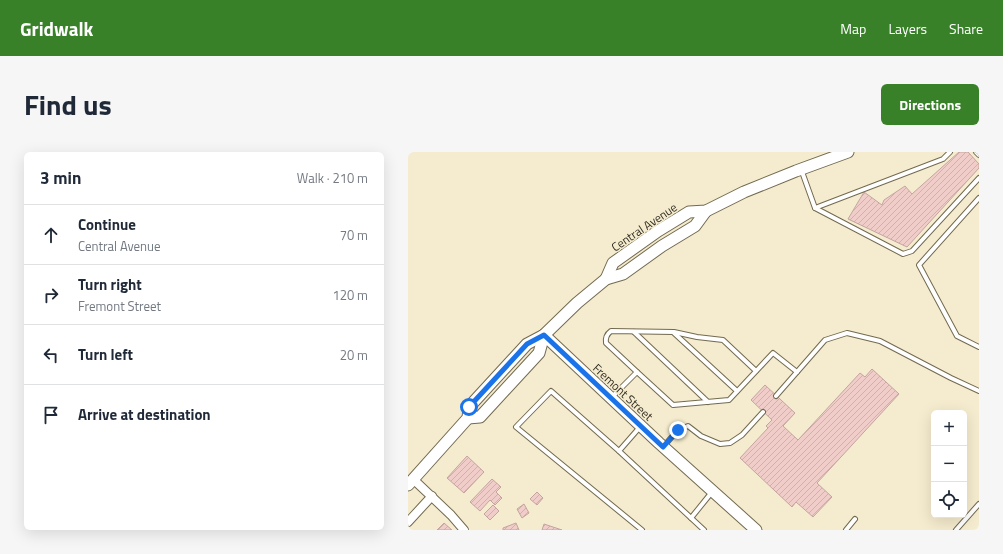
<!DOCTYPE html>
<html lang="en">
<head>
<meta charset="utf-8">
<style>
  body { margin:0; font-family:"Titillium Web",sans-serif; background:#f6f6f7; color:#1f2937 }
  .controls { position:absolute; right:12px; bottom:12px; display:grid; overflow:hidden; border-radius:6px; box-shadow:0 4px 16px #0002 }
  .controls button { width:36px; height:36px; display:grid; place-items:center; padding:0; border:0; border-bottom:1px solid #e0e1e3; background:#fff; color:#1f2937; font:20px sans-serif }
  .stop { position:absolute; width:12px; height:12px; margin:-9px; border:3px solid #1a73e8; border-radius:50%; background:#fff }
  .stop.end { background:#1a73e8; border-color:#fff; box-shadow:0 1px 4px #0008 }
  .list { margin:0; padding:0; list-style:none }
  h2 { display:flex; justify-content:space-between; align-items:center; height:52px; margin:0; padding:0 16px; font-size:17px }
  h2 small { font-size:13px; font-weight:400; color:#747a83 }
  .list li { display:grid; grid-template-columns:26px 1fr auto; gap:12px; align-items:center; box-sizing:border-box; height:60px; padding:0 16px; border-top:1px solid #e0e1e3 }
  .list b { display:block; font-size:15px; white-space:nowrap }
  .list p { margin:0; font-size:13px; white-space:nowrap; color:#747a83 }
  .list em { font-size:13px; font-style:normal; color:#747a83 }
  .icon { flex:none; width:22px; height:22px; fill:none; stroke:currentColor; stroke-width:2; stroke-linecap:round; stroke-linejoin:round }
  .map { position:relative; flex:none; width:571px; height:378px; overflow:hidden; border-radius:6px }
  header { display:flex; align-items:center; gap:24px; box-sizing:border-box; height:56px; padding:0 20px; background:#388128; color:#fff }
  header strong { font-size:19px }
  nav { display:flex; gap:22px; margin-inline-start:auto; font-size:14px }
  .intro { display:flex; align-items:center; justify-content:space-between; box-sizing:border-box; height:96px; padding:0 24px }
  h1 { margin:0; font-size:28px }
  .button { padding:10px 18px; border-radius:6px; background:#388128; color:#fff; font-size:14px; font-weight:700 }
  main { display:flex; gap:24px; padding:0 24px }
  aside { flex:1; background:#fff; border-radius:6px; box-shadow:0 4px 16px #0002 }
  .map>svg:first-child { display:block }
</style>
</head>
<body>
<header>
<strong>Gridwalk</strong>
<nav><a>Map</a><a>Layers</a><a>Share</a></nav>
</header>
<div class="intro"><h1>Find us</h1><a class="button">Directions</a></div>
<main>
<aside>
<h2>3 min<small>Walk · 210 m</small></h2>
<ul class="list">
<li><svg class="icon" aria-label="ahead" viewBox="0 0 24 24"><path d="M12 20V5M6 11l6-6 6 6"/></svg><div><b>Continue</b><p>Central Avenue</p></div><em>70 m</em></li>
<li><svg class="icon" aria-label="right" viewBox="0 0 24 24"><path d="M7 20v-9h11M14 6l5 5-5 5"/></svg><div><b>Turn right</b><p>Fremont Street</p></div><em>120 m</em></li>
<li><svg class="icon" aria-label="left" viewBox="0 0 24 24"><path d="M17 20v-9H6M10 6l-5 5 5 5"/></svg><div><b>Turn left</b></div><em>20 m</em></li>
<li><svg class="icon" aria-label="arrive" viewBox="0 0 24 24"><path d="M6 21V4h12l-3 4 3 4H6"/></svg><div><b>Arrive at destination</b></div></li>
</ul>
</aside>
<div class="map">
<svg width="571" height="378" viewBox="0 0 571 378">
  <defs>
    <pattern id="building-hatch" width="6" height="6" patternUnits="userSpaceOnUse"><rect width="6" height="6" fill="#f0cdc8"/><path d="M-1 1l2-2M0 6l6-6M5 7l2-2" fill="none" stroke="#ceb0ac"/></pattern>
  </defs>
  <rect width="100%" height="100%" fill="#f5ebce"/>
  <g fill="url(#building-hatch)" stroke="#c4a49f">
    <path d="M551,0H560L571,12V16L499,95L440,67L456,40L474,53L476,48L497,34L504,42Z"/>
    <path d="M464,217L491,242L409,331L424,345L405,365L388,350L384,355L332,306L360,276L358,274L364,268L343,248L357,233L387,261L375,274L390,288L452,221L457,225Z"/>
    <path d="M59,304L76,320L56,341L39,326Z"/>
    <path d="M84,327L93,335L88,340L94,346L87,353L82,348L72,359L62,350Z"/>
    <path d="M129,340L135,346L129,353L122,347Z"/>
    <path d="M116,352L121,361L114,366L109,357Z"/>
    <path d="M85,353L91,359L82,368L76,362Z"/>
    <path d="M36,371L44,378H29Z"/>
    <path d="M108,371L111,378H95V376Z"/>
    <path d="M136,372L154,378H134Z"/>
  </g>
  <g fill="none" stroke-linecap="round" stroke-linejoin="round">
    <g stroke="#726a50" stroke-width="6">
      <g id="lane">
        <path d="M568,0L571,3"/>
        <path d="M393,17L407,56L495,102L504,99L571,26"/>
        <path d="M571,46L511,113L549,184L571,195"/>
        <path d="M407,56L535,7L542,0"/>
        <path d="M226,180L300,250"/>
        <path d="M266,181L329,239"/>
        <path d="M229,220L198,191C197,185 199,182 203,179L266,180L289,185L315,188L348,219"/>
        <path d="M368,244L417,188L439,181L472,189L543,226L571,239"/>
        <path d="M204,245L229,220L265,253L321,248L365,201L389,220"/>
        <path d="M232,275L211,299L296,378"/>
        <path d="M255,295L270,278L280,274L293,284L312,292L322,291L334,283L355,260"/>
        <path d="M211,299L143,239L108,275L234,378"/>
        <path d="M283,366L304,340"/>
        <path d="M438,378L447,367"/>
        <path d="M548,378L571,352"/>
      </g>
    </g>
    <g stroke="#726a50" stroke-width="10">
      <g id="street">
        <path d="M5,327L43,363L56,378"/>
        <path d="M0,370L24,344"/>
      </g>
    </g>
    <g stroke="#726a50" stroke-width="13">
      <g id="secondary">
        <path d="M198,127L205,111L250,79L281,60L298,59L336,40L388,19L440,0"/>
        <path d="M136,183L251,291L348,378"/>
        <path d="M60,266L72,265L131,201L136,183"/>
        <path d="M0,333L60,266L61,255L119,192L136,183L169,151L198,127L215,122L254,94L287,74L298,59"/>
      </g>
    </g>
    <use href="#lane" stroke="#fff" stroke-width="4"/>
    <use href="#street" stroke="#fff" stroke-width="8"/>
    <use href="#secondary" stroke="#fff" stroke-width="11"/>
  </g>
  <g fill="none" stroke-linecap="round" stroke-linejoin="round">
    <path stroke="#1a73e8" stroke-width="5" d="M61,255L119,192L136,183L255,295L270,278"/>
  </g>
  <g text-anchor="middle" dominant-baseline="central" stroke-width="3" stroke-linejoin="round" paint-order="stroke">
    <g font-size="12" fill="#312d22" stroke="#f5ebce">
      <text transform="translate(236 75) rotate(-34)">Central Avenue</text>
      <text transform="translate(215 240) rotate(43)">Fremont Street</text>
    </g>
  </g>
</svg>
<div class="controls">
<button>+</button>
<button>−</button>
<button><svg class="icon" aria-label="locate" viewBox="0 0 24 24"><circle cx="12" cy="12" r="6"/><path d="M12 2v4M12 18v4M2 12h4M18 12h4"/></svg></button>
</div>
<div class="stop" style="left:61px;top:255px"></div>
<div class="stop end" style="left:270px;top:278px"></div>
</div>
</main>
</body>
</html>
